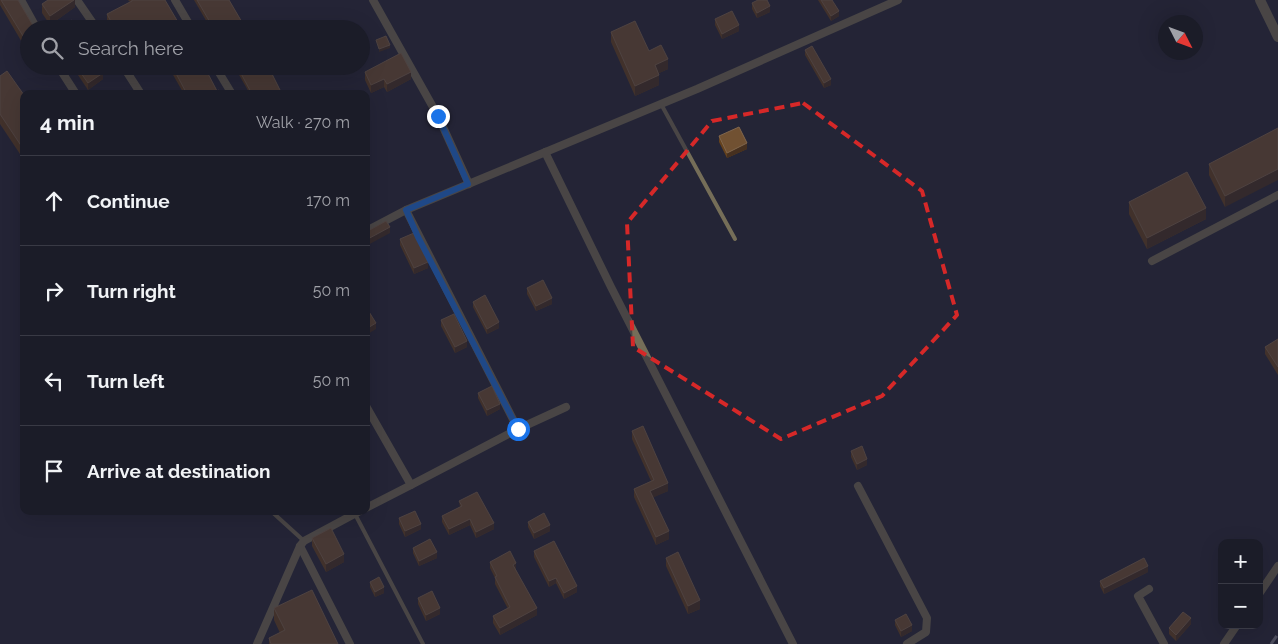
<!DOCTYPE html>
<html lang="en">
<head>
<meta charset="utf-8">
<style>
  body { margin:0; font-family:Raleway,sans-serif; background:#282934; color:#f1f3f6 }
  .controls { position:absolute; right:15px; bottom:15px; display:grid; overflow:hidden; border-radius:10px; box-shadow:0 5px 20px #0002 }
  .controls button { width:45px; height:45px; display:grid; place-items:center; padding:0; border:0; border-bottom:1px solid #393a45; background:#1b1c28; color:#f1f3f6; font:25px sans-serif }
  .compass { position:absolute; left:1158px; top:15px; width:45px; height:45px; border-radius:50%; background:#1b1c28; box-shadow:0 5px 20px #0002; rotate:132deg }
  .stop { position:absolute; width:15px; height:15px; margin:-11px; border:4px solid #1a73e8; border-radius:50%; background:#fff }
  .stop.end { background:#1a73e8; border-color:#fff; box-shadow:0 1px 5px #0008 }
  .list { margin:0; padding:0; list-style:none }
  h2 { display:flex; justify-content:space-between; align-items:center; height:65px; margin:0; padding:0 20px; font-size:21px }
  h2 small { font-size:16px; font-weight:400; color:#a0a1a8 }
  .list li { display:grid; grid-template-columns:32px 1fr auto; gap:15px; align-items:center; box-sizing:border-box; height:90px; padding:0 20px; border-top:1px solid #393a45 }
  .list b { display:block; font-size:19px; white-space:nowrap }
  .list em { font-size:16px; font-style:normal; color:#a0a1a8 }
  .icon { flex:none; width:28px; height:28px; fill:none; stroke:currentColor; stroke-width:2; stroke-linecap:round; stroke-linejoin:round }
  .map { position:relative; flex:none; width:1278px; height:644px; overflow:hidden }
  .search { position:absolute; background:#1b1c28; box-shadow:0 5px 20px #0002; left:20px; top:20px; width:350px; height:55px; display:flex; align-items:center; gap:12px; box-sizing:border-box; padding:0 18px; border-radius:28px; color:#a0a1a8; font-size:19px }
  .panel { position:absolute; background:#1b1c28; box-shadow:0 5px 20px #0002; left:20px; top:90px; width:350px; height:425px; border-radius:10px }
  .map>svg:first-child { display:block }
</style>
</head>
<body>
<div class="map">
<svg width="1278" height="644" viewBox="0 0 1278 644">
  <rect width="100%" height="100%" fill="#242536"/>
  <g fill="none" stroke-linecap="round" stroke-linejoin="round">
    <g stroke="#756e58" stroke-width="4">
      <path d="M661,104L735,239"/>
      <path d="M271,511L304,541"/>
      <path d="M355,514L423,644"/>
    </g>
    <g stroke="#756e58" stroke-width="8">
      <path d="M21,0L37,29"/>
      <path d="M77,0L97,29"/>
      <path d="M175,0L192,29"/>
      <path d="M373,0L438,116L469,184"/>
      <path d="M58,66L76,94"/>
      <path d="M123,66L141,94"/>
      <path d="M215,66L232,94"/>
      <path d="M545,152L611,287L793,644"/>
      <path d="M406,210L518,429"/>
      <path d="M366,231L406,210L697,89L898,0"/>
      <path d="M1152,261L1278,195"/>
      <path d="M366,406L411,485L366,508"/>
      <path d="M411,485L518,429L566,407"/>
      <path d="M858,486L927,618L926,632L907,644"/>
      <path d="M300,546L350,644"/>
      <path d="M1149,589L1138,596L1164,644"/>
      <path d="M1259,594L1278,566"/>
      <path d="M257,644L300,546L304,541L360,511"/>
      <path d="M1224,644L1237,625"/>
    </g>
    <path stroke="#756e58" stroke-width="10" d="M1260,0L1278,37"/>
    <path stroke="#7e7f8d" stroke-width="3" stroke-dasharray="10 5" stroke-linecap="butt" d="M1271,644L1278,634"/>
  </g>
  <g fill="#65421d">
    <path d="M0,0H18L35,29H29V40L23,44L0,5Z"/>
    <path d="M75,0V7L50,25L42,13V4Z"/>
    <path d="M128,0H165L182,29H112L107,21V14L130,2Z"/>
    <path d="M194,0H229L246,29H211Z"/>
    <path d="M818,0H832L839,16L831,21Z"/>
    <path d="M752,3L770,12L757,18L752,9Z"/>
    <path d="M715,19L739,31L722,39L715,25Z"/>
    <path d="M611,32L668,69L659,73V85L635,96L611,42Z"/>
    <path d="M805,50L831,85L824,88L805,55Z"/>
    <path d="M72,66H99L103,79L88,90Z"/>
    <path d="M168,66H204L217,91L221,94H184Z"/>
    <path d="M234,66H268L282,94H250Z"/>
    <path d="M365,72L411,79L387,92L384,87L371,93L365,80Z"/>
    <path d="M0,76L24,95V160L0,124Z"/>
    <path d="M1278,128L1225,207L1209,175V164Z"/>
    <path d="M719,136L747,149L727,158L719,142Z"/>
    <path d="M1129,202L1206,219L1147,249L1129,214Z"/>
    <path d="M400,239L428,268L414,274L400,245Z"/>
    <path d="M527,288L552,304L536,311L527,294Z"/>
    <path d="M473,302L499,328L487,334L473,307Z"/>
    <path d="M441,320L467,347L455,353L441,326Z"/>
    <path d="M1278,339V375L1265,354V347Z"/>
    <path d="M478,393L500,409L487,416L478,398Z"/>
    <path d="M632,431L668,491L653,497L669,539L656,545L634,497V489L651,481L632,439Z"/>
    <path d="M851,451L867,465L857,470L851,457Z"/>
    <path d="M459,501L494,529L476,538L470,525L449,535L442,522V516L460,507Z"/>
    <path d="M399,518L421,529L405,537L399,524Z"/>
    <path d="M528,522L550,531L534,539L528,527Z"/>
    <path d="M312,538L344,562L326,572L312,546Z"/>
    <path d="M413,548L437,558L419,566L413,553Z"/>
    <path d="M534,551L577,592L564,599L556,583L549,587L534,557Z"/>
    <path d="M666,558L700,609L688,614L666,566Z"/>
    <path d="M490,562L516,570L537,615L500,635L493,623V616L508,609L495,584V578L490,568Z"/>
    <path d="M1148,572L1104,594L1100,586V581Z"/>
    <path d="M370,582L384,593L375,597L370,587Z"/>
    <path d="M418,598L440,614L426,621L418,604Z"/>
    <path d="M274,608L338,644H269V638L280,633L274,620Z"/>
    <path d="M895,620L912,631L901,637L895,625Z"/>
    <path d="M1191,624L1176,641L1169,634V628Z"/>
  </g>
  <g fill="#46301f">
    <path d="M74,0H75V7L50,25V16Z"/>
    <path d="M770,6V12L757,18V13Z"/>
    <path d="M839,11V16L831,21V16Z"/>
    <path d="M739,25V31L722,39V34Z"/>
    <path d="M29,32V40L23,44V36Z"/>
    <path d="M390,45V48L379,52V49Z"/>
    <path d="M668,59V69L655,75V65Z"/>
    <path d="M411,72V79L387,92V84Z"/>
    <path d="M103,73V79L88,90V83Z"/>
    <path d="M659,75V85L635,96V86Z"/>
    <path d="M384,79V87L371,93V85Z"/>
    <path d="M831,79V85L824,88V83Z"/>
    <path d="M747,143V149L727,158V153Z"/>
    <path d="M1278,169V180L1225,207V196Z"/>
    <path d="M1206,208V219L1147,249V238Z"/>
    <path d="M390,227V233L366,246V240Z"/>
    <path d="M428,262V268L414,274V268Z"/>
    <path d="M552,298V304L536,311V306Z"/>
    <path d="M499,322V328L487,334V329Z"/>
    <path d="M376,323V329L366,335V329Z"/>
    <path d="M467,341V347L455,353V347Z"/>
    <path d="M500,404V409L487,416V410Z"/>
    <path d="M867,459V465L857,470V464Z"/>
    <path d="M668,483V491L650,499V491Z"/>
    <path d="M470,519V525L449,535V529Z"/>
    <path d="M494,523V529L476,538V532Z"/>
    <path d="M421,524V529L405,537V531Z"/>
    <path d="M550,525V531L534,539V533Z"/>
    <path d="M669,531V539L656,545V537Z"/>
    <path d="M437,552V558L419,566V561Z"/>
    <path d="M344,554V562L326,572V564Z"/>
    <path d="M516,563V570L513,572V565Z"/>
    <path d="M1148,566V572L1104,594V588Z"/>
    <path d="M556,578V583L549,587V581Z"/>
    <path d="M577,586V592L564,599V593Z"/>
    <path d="M384,587V593L375,597V592Z"/>
    <path d="M700,600V609L688,614V606Z"/>
    <path d="M440,608V614L426,621V615Z"/>
    <path d="M537,608V615L500,635V628Z"/>
    <path d="M1191,618V624L1176,641V635Z"/>
    <path d="M912,625V631L901,637V631Z"/>
  </g>
  <g fill="#715132" stroke="#80664d">
    <path d="M1,0H18L32,24L35,27L33,29H29V32L23,36Z"/>
    <path d="M48,0H74L50,16L42,4Z"/>
    <path d="M132,0H165L182,29H115L107,14L132,1Z"/>
    <path d="M197,0H229L246,29H214Z"/>
    <path d="M758,0H767L770,6L757,13L752,3Z"/>
    <path d="M821,0H832L839,11L831,16Z"/>
    <path d="M732,11L739,25L722,34L715,19Z"/>
    <path d="M72,20L77,29H59Z"/>
    <path d="M635,21L649,51L661,45L668,59L655,65L659,75L635,86L611,32Z"/>
    <path d="M386,36L390,45L379,49L376,40Z"/>
    <path d="M812,46L831,79L824,83L805,50Z"/>
    <path d="M401,53L411,72L387,84L384,79L371,85L365,72Z"/>
    <path d="M76,66H99L103,73L88,83Z"/>
    <path d="M172,66H204L217,91L219,90L221,94H187Z"/>
    <path d="M237,66H268L282,94H252Z"/>
    <path d="M7,71L24,95V150L0,114V76Z"/>
    <path d="M739,127L747,143L727,153L719,136Z"/>
    <path d="M1278,128V169L1225,196L1209,164Z"/>
    <path d="M1187,172L1206,208L1147,238L1129,202Z"/>
    <path d="M386,221L390,227L366,240V232Z"/>
    <path d="M414,233L428,262L414,268L400,239Z"/>
    <path d="M543,280L552,298L536,306L527,288Z"/>
    <path d="M485,295L499,322L487,329L473,302Z"/>
    <path d="M366,307L376,323L366,329Z"/>
    <path d="M454,314L467,341L455,347L441,320Z"/>
    <path d="M1278,339V367L1265,347Z"/>
    <path d="M492,386L500,404L487,410L478,393Z"/>
    <path d="M643,426L668,483L650,491L669,531L656,537L634,489L654,480L632,431Z"/>
    <path d="M862,446L867,459L857,464L851,451Z"/>
    <path d="M477,492L494,523L476,532L470,519L449,529L442,516L462,506L459,501Z"/>
    <path d="M415,511L421,524L405,531L399,518Z"/>
    <path d="M544,513L550,525L534,533L528,522Z"/>
    <path d="M331,528L344,554L326,564L312,538Z"/>
    <path d="M430,539L437,552L419,561L413,548Z"/>
    <path d="M554,541L577,586L564,593L556,578L549,581L534,551Z"/>
    <path d="M510,551L516,563L513,565L537,608L500,628L493,616L510,607L495,577L497,576L490,562Z"/>
    <path d="M678,552L700,600L688,606L666,558Z"/>
    <path d="M1144,558L1148,566L1104,588L1100,581Z"/>
    <path d="M379,577L384,587L375,592L370,582Z"/>
    <path d="M312,590L338,644H271L269,638L285,630L274,608Z"/>
    <path d="M432,591L440,608L426,615L418,598Z"/>
    <path d="M1183,612L1191,618L1176,635L1169,628Z"/>
    <path d="M906,614L912,625L901,631L895,620Z"/>
  </g>
  <g fill="none" stroke-linecap="round" stroke-linejoin="round">
    <path stroke="#1a73e8" stroke-width="6" d="M438,116L468,184L406,210L418,237L518,429"/>
  </g>
  <path d="M0 0H1278V644H0ZM803,103L922,191L957,315L882,396L781,439L633,347L627,223L712,121Z" fill="#242536" fill-opacity=".55" fill-rule="evenodd"/>
  <path fill="none" stroke="#d62828" stroke-width="4" stroke-dasharray="10 6" stroke-linejoin="round" d="M803,103L922,191L957,315L882,396L781,439L633,347L627,223L712,121Z"/>
</svg>
<div class="controls">
<button>+</button>
<button>−</button>
</div>
<svg class="compass" viewBox="-18 -18 36 36"><path d="M0-13l5 13h-10z" fill="#e53935"/><path d="M0 13l5-13h-10z" fill="#a0a1a8"/></svg>
<div class="stop" style="left:518px;top:429px"></div>
<div class="stop end" style="left:438px;top:116px"></div>
<div class="search"><svg class="icon" aria-label="search" viewBox="0 0 24 24"><circle cx="10" cy="10" r="6"/><path d="M15 15l6 6"/></svg>Search here</div>
<section class="panel">
<h2>4 min<small>Walk · 270 m</small></h2>
<ul class="list">
<li><svg class="icon" aria-label="ahead" viewBox="0 0 24 24"><path d="M12 20V5M6 11l6-6 6 6"/></svg><div><b>Continue</b></div><em>170 m</em></li>
<li><svg class="icon" aria-label="right" viewBox="0 0 24 24"><path d="M7 20v-9h11M14 6l5 5-5 5"/></svg><div><b>Turn right</b></div><em>50 m</em></li>
<li><svg class="icon" aria-label="left" viewBox="0 0 24 24"><path d="M17 20v-9H6M10 6l-5 5 5 5"/></svg><div><b>Turn left</b></div><em>50 m</em></li>
<li><svg class="icon" aria-label="arrive" viewBox="0 0 24 24"><path d="M6 21V4h12l-3 4 3 4H6"/></svg><div><b>Arrive at destination</b></div></li>
</ul>
</section>
</div>
</body>
</html>
